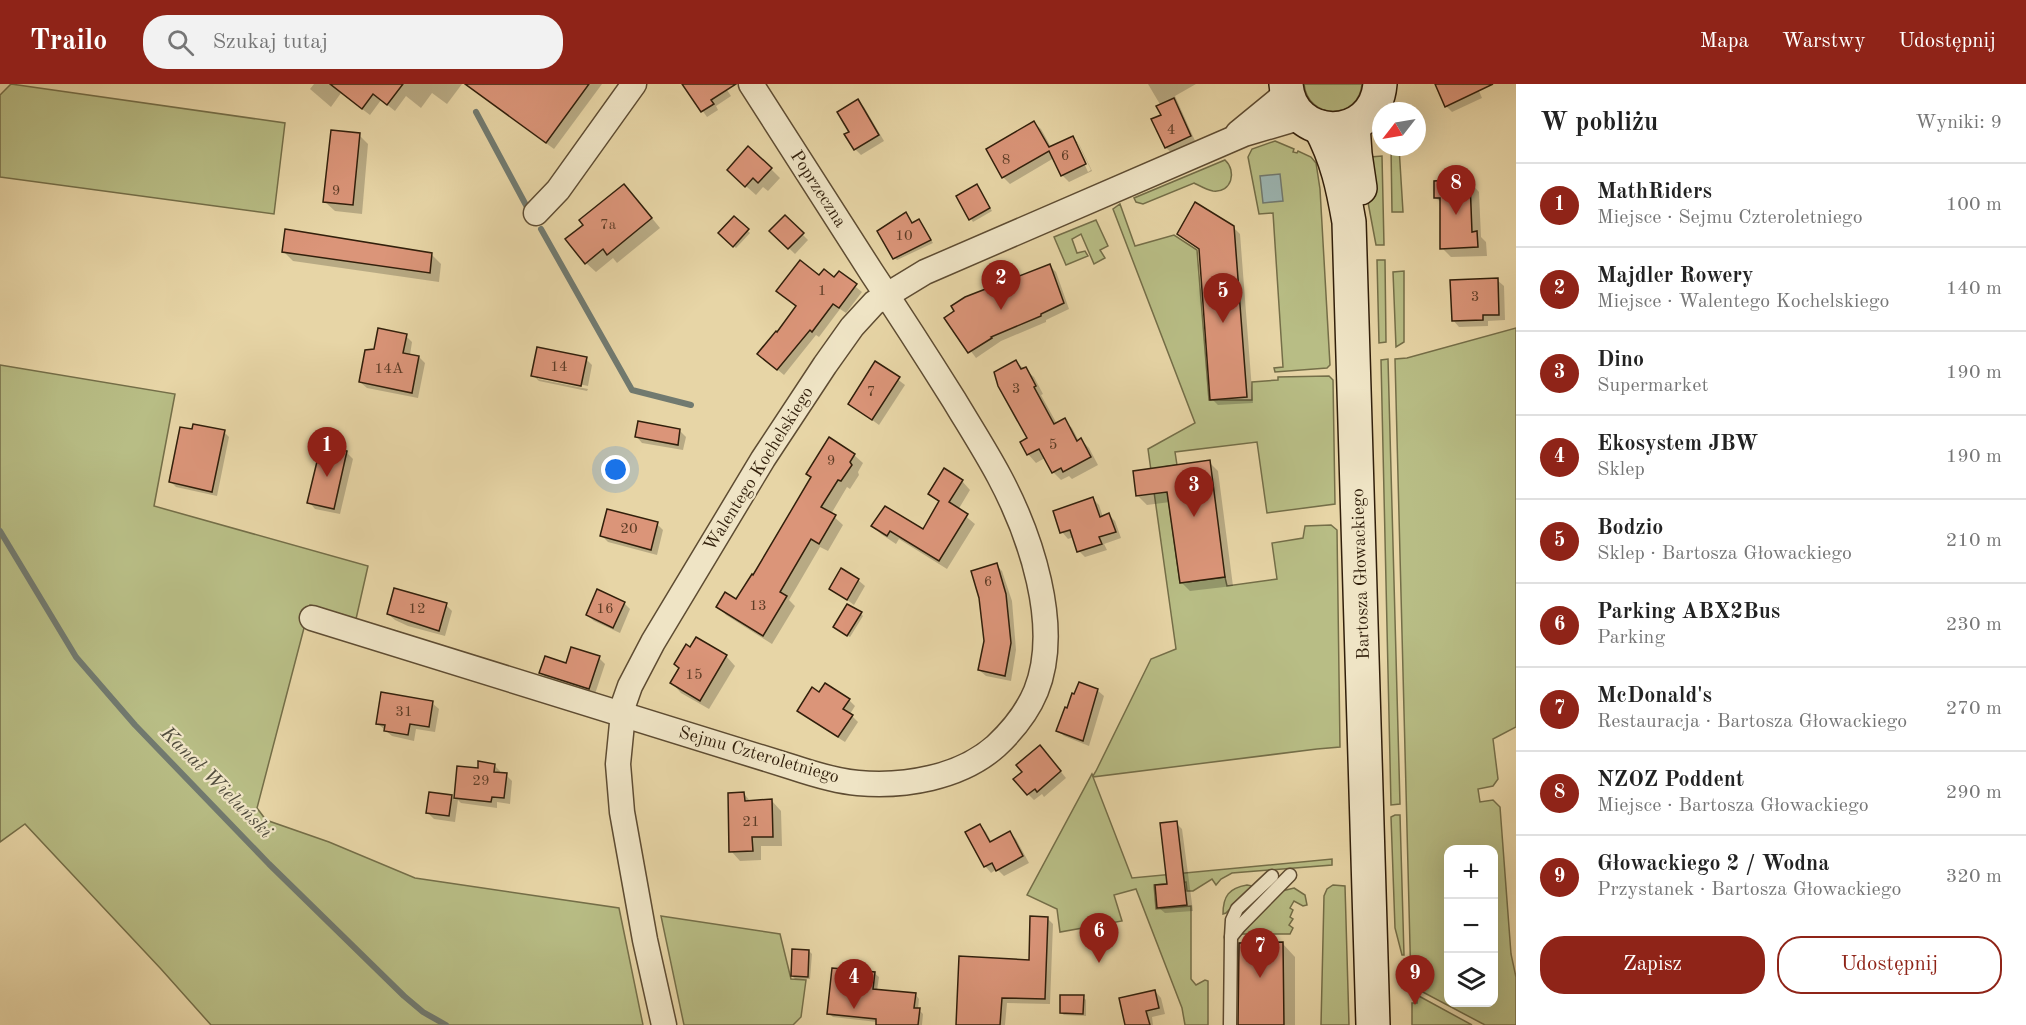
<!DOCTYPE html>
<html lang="pl">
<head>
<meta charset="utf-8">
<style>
  body { margin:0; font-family:"Old Standard TT",serif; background:#f2f2f2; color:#222 }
  .controls { position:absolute; right:18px; bottom:18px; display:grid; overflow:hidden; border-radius:12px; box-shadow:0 6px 24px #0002 }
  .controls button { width:54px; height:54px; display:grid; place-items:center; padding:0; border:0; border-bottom:2px solid #e0e0e0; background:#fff; color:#222; font:30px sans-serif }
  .compass { position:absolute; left:1372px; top:18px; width:54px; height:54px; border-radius:50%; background:#fff; box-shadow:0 6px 24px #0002; rotate:239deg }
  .you { position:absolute; left:616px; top:386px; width:21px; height:21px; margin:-15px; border:4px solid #fff; border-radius:50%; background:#1a73e8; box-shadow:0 0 0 9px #1a73e833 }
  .badge { display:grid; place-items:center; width:39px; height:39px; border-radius:50%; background:#8f2418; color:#fff; font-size:20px; font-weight:700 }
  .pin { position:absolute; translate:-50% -50px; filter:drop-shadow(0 2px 3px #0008) }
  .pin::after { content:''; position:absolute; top:32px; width:21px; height:18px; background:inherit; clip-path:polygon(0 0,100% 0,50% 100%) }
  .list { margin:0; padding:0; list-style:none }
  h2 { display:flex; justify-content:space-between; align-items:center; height:78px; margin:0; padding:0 24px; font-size:26px }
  h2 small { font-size:20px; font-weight:400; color:#767676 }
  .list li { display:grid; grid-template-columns:39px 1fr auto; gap:18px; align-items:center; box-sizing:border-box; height:84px; padding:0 24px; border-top:2px solid #e0e0e0 }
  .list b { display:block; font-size:22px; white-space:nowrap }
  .list p { margin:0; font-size:20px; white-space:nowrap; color:#767676 }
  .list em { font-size:20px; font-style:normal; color:#767676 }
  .actions { display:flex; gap:12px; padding:18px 24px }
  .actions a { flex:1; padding:14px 0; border:2px solid #8f2418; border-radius:24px; text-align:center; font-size:21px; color:#8f2418 }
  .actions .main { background:#8f2418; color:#fff }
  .icon { flex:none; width:33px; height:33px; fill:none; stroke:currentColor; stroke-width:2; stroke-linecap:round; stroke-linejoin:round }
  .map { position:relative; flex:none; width:1516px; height:941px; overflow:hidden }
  header { display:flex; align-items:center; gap:36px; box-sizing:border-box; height:84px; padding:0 30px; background:#8f2418; color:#fff }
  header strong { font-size:28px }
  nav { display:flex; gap:33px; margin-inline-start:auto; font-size:21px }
  .search { width:420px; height:54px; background:#f2f2f2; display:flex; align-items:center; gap:15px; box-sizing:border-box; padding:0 21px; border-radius:24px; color:#767676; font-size:22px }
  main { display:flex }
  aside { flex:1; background:#fff }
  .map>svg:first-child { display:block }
</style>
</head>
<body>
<header>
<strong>Trailo</strong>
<div class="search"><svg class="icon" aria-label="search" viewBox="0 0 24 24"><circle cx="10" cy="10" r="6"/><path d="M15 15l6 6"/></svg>Szukaj tutaj</div>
<nav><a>Mapa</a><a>Warstwy</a><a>Udostępnij</a></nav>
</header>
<main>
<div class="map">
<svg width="1516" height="941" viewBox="0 0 1516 941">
  <rect width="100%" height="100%" fill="#e7d5a6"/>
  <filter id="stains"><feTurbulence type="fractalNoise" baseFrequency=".00333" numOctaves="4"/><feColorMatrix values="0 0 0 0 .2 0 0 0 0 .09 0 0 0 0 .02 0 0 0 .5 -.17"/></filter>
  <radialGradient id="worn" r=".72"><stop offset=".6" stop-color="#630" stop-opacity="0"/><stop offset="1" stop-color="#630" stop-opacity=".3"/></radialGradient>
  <g fill="#b8bd85" stroke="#746e48" stroke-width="1.5" fill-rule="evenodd">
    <path d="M11,0L285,39L274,130L0,93V11Z"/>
    <path d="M1304,0H1362C1359,36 1308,37 1304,0Z"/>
    <path d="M1275,57L1294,65L1293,68L1297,69L1298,67L1311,73L1316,79L1320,105L1330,281L1327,284L1275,288L1274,284L1283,283L1273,129L1259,130L1248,73L1252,65Z"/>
    <path d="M1391,63H1399L1403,128H1392Z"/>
    <path d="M1382,72L1384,161H1376L1361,81L1370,73Z"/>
    <path d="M1225,76C1237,87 1232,109 1213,107C1207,106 1200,102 1194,99L1143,120L1136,118L1134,114Z"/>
    <path d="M1120,120L1135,162L1174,151L1197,166L1209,316H1252V298L1278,296V293L1329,292L1333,296L1335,420L1267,429L1257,358L1175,368L1177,381L1164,383L1180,499L1225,493L1227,502L1277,495L1272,459L1303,454L1305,442L1331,441L1337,446L1340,663L1317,665L1093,693L1132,794L1332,775V781L1232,789L1221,795L1216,801L1212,795L1193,807H1187L1186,798L1154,801L1156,825L1191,822V895L1196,901L1205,896L1208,897V941H1185L1182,924L1136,805L1114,811L1122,837L1060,848L1057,825L1027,811L1092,690L1093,692L1096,687L1151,575L1176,565L1148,365L1195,339L1113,125Z"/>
    <path d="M1096,136L1108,162L1100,166L1105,174L1094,180L1081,150L1072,155L1077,169L1085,167L1088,172L1066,181L1054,153Z"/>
    <path d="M1377,176H1385L1386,258L1379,259Z"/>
    <path d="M1404,187V258L1396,263L1393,188Z"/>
    <path d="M1516,244V643L1493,655L1498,695L1493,702L1478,705L1480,718L1493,716L1500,723L1511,870L1516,893V941H1485L1417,905L1416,901H1411L1395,275L1407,274ZM1448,766H1494V918H1448Z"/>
    <path d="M1388,275L1400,720L1391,721L1381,276Z"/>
    <path d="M0,281L175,310L154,422L368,482L356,535L310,521L257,724L266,736L329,758L415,794L619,824L643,941H211L161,885L25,740L0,758Z"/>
    <path d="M1395,731H1400L1404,871H1402L1395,844L1391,733Z"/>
    <path d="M1247,801L1252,802L1226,829L1223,830C1223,812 1229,804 1247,801Z"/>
    <path d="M1333,801L1345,802L1349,941H1321L1324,812L1327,805Z"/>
    <path d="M1294,804L1305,811L1307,821L1303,822L1294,817L1290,824L1293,826L1290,833L1293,835L1289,841L1293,844L1290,850H1239L1282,807Z"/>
    <path d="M661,832L780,850L791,895L806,896L801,933L793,941H684Z"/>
    <path d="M1417,911L1472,941H1412V919H1417Z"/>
  </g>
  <path fill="#9cb6b3" stroke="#717a70" stroke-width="1.5" d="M1280,90L1283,117L1263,119L1260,92Z"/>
  <g fill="#0003" fill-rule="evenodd">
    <path d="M314,0H462L447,20L432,9L421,24L406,12L395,27L381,16L370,31L341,9L331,23L310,5Z"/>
    <path d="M465,0H602L554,65Z"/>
    <path d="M684,0H723L731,12L716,22L718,26L707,33Z"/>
    <path d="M1148,0H1196L1175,12L1196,59L1172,69L1166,64L1153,36L1163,32L1161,22Z"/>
    <path d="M1436,0H1476L1482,14L1452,28L1446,22Z"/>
    <path d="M857,17L864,23L884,57L861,71L855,65L851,48Z"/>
    <path d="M1034,39L1041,45L1051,63L1073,54L1079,60L1092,87L1069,98L1062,91L1054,74L1010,100L1003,93ZM1075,59H1078L1091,86L1088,88Z"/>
    <path d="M359,51L368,60L362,130L335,127L325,118Z"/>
    <path d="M771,85L780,94L768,107L763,103L756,111L738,95Z"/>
    <path d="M1470,98L1479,108L1481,153L1486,158L1487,172L1451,173L1442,164V119L1436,114Z"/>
    <path d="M979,105L992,127L973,138L958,113Z"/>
    <path d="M633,111L660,144L617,179L613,174L596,188L586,179Z"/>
    <path d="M785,133L808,156L795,170L771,147Z"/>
    <path d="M734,134L750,149L736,164L720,149Z"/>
    <path d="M921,139L933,159L897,176L895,174L912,140Z"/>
    <path d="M1233,143L1240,150L1253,319L1218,321L1212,315L1201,167L1179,150Z"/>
    <path d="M284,168L431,170L441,180L439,198L293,177Z"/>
    <path d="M1050,182L1056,188L1069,225L1046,236V238L1001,257L976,274L946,234Z"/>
    <path d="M839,189L862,208L846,229L840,225L819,253L816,251L784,291L766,276L797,223L778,207L819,193L834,195Z"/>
    <path d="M1497,196L1504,202L1505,236L1488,237V242L1459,243L1453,236Z"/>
    <path d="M406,252L412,258L410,271L419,273L425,279L418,314L367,304L360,298L376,266Z"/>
    <path d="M586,275L592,281L588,302L538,292V295L588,305L587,307L539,297L533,291Z"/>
    <path d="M1016,278L1034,293L1043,310L1041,311L1057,340L1064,336L1072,344L1079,357L1081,356L1089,364L1098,381L1072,395L1069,392L1061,396L1053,388L1045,374L1036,379L1028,370L1029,354Z"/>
    <path d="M876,279L905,301L879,341L850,320Z"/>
    <path d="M680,347L686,353L683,366L642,359L636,352Z"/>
    <path d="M224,348L229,353L217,412L176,403L171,398Z"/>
    <path d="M346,368L353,375L340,430L315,425L309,418Z"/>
    <path d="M854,371L863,379L858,388L859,391L850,405L847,403L831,430L843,441L828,467L820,463L789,516L795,522L772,560L726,531L718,522L737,517L753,493L812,394L808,390Z"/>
    <path d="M1209,378L1218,387L1233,502L1190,507L1181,498L1170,418L1147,421L1138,412Z"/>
    <path d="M962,397L970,406L958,426L975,440L947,485L899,455L896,460L881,450L873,442L923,447L940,419L930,410Z"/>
    <path d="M1093,415L1099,421L1103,433L1109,431L1115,437L1121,454L1104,460L1107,466L1085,473L1079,467L1074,453L1068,455L1062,448Z"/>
    <path d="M657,440L663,446L657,471L608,458L602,452Z"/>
    <path d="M996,481L1002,487L1012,517L1016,566L1011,597L986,592L979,586Z"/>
    <path d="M841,486L858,496L865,502L854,521L831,504Z"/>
    <path d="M624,519L630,525L620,549L594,537L587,531Z"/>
    <path d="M446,521L452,527L445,552L408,542L395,536L388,530Z"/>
    <path d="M861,530L863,532L850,553L838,546Z"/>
    <path d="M726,572L735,582L709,625L681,609L672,599Z"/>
    <path d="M599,574L605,580L595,610L547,595L541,589Z"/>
    <path d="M1097,606L1104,612L1089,662L1064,652L1058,646Z"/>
    <path d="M820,610L849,616L855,622L850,630L858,638L845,658L805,633L799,627Z"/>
    <path d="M432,619L439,625L435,648L416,645L414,657L392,652L377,639Z"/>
    <path d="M1046,669L1066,694L1044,713L1042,710L1034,716L1028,710Z"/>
    <path d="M494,681L500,687V690L506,691L512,697L510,720L497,718V724L461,719L458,716L455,738L434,735L428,729L451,712L455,716L459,683L479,686Z"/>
    <path d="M744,710L751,718L772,717L781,727L782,762H761V776L740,777L731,767Z"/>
    <path d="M1176,739L1182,745L1193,827L1165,829L1158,823L1169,801Z"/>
    <path d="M980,741L986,748L992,759L1010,749L1016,755L1029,779L1004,792L997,785L991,789L985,782Z"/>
    <path d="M1047,834L1053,840L1050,920L1007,919L1005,941H957L1030,877Z"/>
    <path d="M1283,860L1295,873V941H1240Z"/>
    <path d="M809,867L812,870L810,895H795L792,892Z"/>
    <path d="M874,889L879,893L877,907L915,910L919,915L918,925L923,930L922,941H878L877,938L833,933L828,929Z"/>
    <path d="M1155,907L1161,914L1165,930L1152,933L1153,941H1126Z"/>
    <path d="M1083,913L1086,916V932L1064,931L1061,929Z"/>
  </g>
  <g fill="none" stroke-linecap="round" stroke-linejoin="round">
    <g stroke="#717a70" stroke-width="6">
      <path d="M476,28L527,123"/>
      <path d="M541,145L632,306L691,321"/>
      <path d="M0,447L76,573L135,641L269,780L404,912L423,928L446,941"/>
    </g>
  </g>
  <g fill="#db9579" stroke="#311f0b" stroke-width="1.5">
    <path d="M330,0H403L387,21L373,10L362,25Z"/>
    <path d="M465,0H589L546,59Z"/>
    <path d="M682,0H736L711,16L714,20L701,28Z"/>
    <path d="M1435,0H1493L1445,23Z"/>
    <path d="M1174,14L1191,52L1165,64L1151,35L1161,31L1156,22Z"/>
    <path d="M858,15L879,51L854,66L844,50L849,48L837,28Z"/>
    <path d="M1034,37L1049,63L1073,52L1086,80L1061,92L1049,67L1002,94L986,65Z"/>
    <path d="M331,46L360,49L353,121L323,118Z"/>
    <path d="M748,62L772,84L758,99L753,94L745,103L727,86Z"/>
    <path d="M1450,96V98L1470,97L1472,148L1477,147L1478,163L1440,165V114H1434V97Z"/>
    <path d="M624,100L652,134L607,171L603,165L585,180L565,155L583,141L579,136Z"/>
    <path d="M977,100L990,124L969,136L956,112Z"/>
    <path d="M1195,118L1234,142L1247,313L1210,316L1199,165L1177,150Z"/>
    <path d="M906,128L912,139L919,135L931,156L893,175L877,147Z"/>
    <path d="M785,131L804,149L788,165L769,147Z"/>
    <path d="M734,132L749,145L733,163L718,149Z"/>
    <path d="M285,145L432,169L430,189L282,168Z"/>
    <path d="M800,176L819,191L824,185L834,193L839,187L857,200L839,224L833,220L812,248L810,246L777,286L757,270L776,247L777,248L796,222L776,207Z"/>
    <path d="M1050,180L1064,219L1041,230V232L991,253L992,254L968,269L944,234L954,227L951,222L965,213Z"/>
    <path d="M1498,194L1499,231H1483V236L1452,237L1450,196Z"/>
    <path d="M378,244L407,250L403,269L419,272L412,309L359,298L365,266L374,265Z"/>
    <path d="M537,263L587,273L581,302L531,292Z"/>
    <path d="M1016,276L1021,285L1026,283L1036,302L1034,303L1054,340L1065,334L1077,357L1081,354L1091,373L1063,388L1061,384L1052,389L1039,365L1027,371L1020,358L1027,354L998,302L994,288Z"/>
    <path d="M875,277L900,293L872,336L848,320Z"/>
    <path d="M638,337L680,345L678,361L635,353Z"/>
    <path d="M193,340L225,346L212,408L169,398L180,343L192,345Z"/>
    <path d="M829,353L855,370L850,378L852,381L841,397L838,396L821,423L836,431L819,460L811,455L780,508L787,512L763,552L716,523L725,508L736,515L752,490L753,491L811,393L806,390Z"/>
    <path d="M321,361L347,367L334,425L307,419Z"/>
    <path d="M1210,376L1225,493L1180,499L1167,408L1136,412L1133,387Z"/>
    <path d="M944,384L963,396L949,418L968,430L939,477L890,447L887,452L871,442L885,422L923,445L939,417L928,410Z"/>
    <path d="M1093,413L1100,433L1109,429L1116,448L1099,453L1102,460L1077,468L1070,446L1060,449L1053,427Z"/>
    <path d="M607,425L658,438L651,466L600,452Z"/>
    <path d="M997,479L1006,510L1011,559L1005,592L978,586L984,557L979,514L971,487Z"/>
    <path d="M841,484L859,495L847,516L829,505Z"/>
    <path d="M394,504L447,519L439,547L387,530Z"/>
    <path d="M597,505L625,518L613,544L586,531Z"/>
    <path d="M847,520L862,528L847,552L833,543Z"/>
    <path d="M696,553L727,571L700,617L670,599L679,584L674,580L686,560L690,563Z"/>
    <path d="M571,563L600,572L589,605L539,589L545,572L566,579Z"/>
    <path d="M1079,598L1098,605L1083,657L1056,647L1065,623L1067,624L1072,609L1074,610Z"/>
    <path d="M825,599L850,615L843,625L853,631L838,653L797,627L812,603L819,608Z"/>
    <path d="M381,608L433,617L429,643L410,640L408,651L384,647L385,641L376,640Z"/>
    <path d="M1040,661L1061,687L1037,708L1035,705L1027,711L1013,695L1022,688L1016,681Z"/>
    <path d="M478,677L495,680L494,688L507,689L504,714L492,713L491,718L454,714L457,682L478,684Z"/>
    <path d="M429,708L452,711L449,732L426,729Z"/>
    <path d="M744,708L745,717L772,715L773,753H752L753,767L729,768L728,709Z"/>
    <path d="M1177,737L1187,821L1157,824L1155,801L1167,800L1160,739Z"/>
    <path d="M980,740L990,758L1010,747L1023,772L996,787L992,779L984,783L965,748Z"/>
    <path d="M1030,832L1048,833L1045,915L1002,914L1000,941H956L959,872L1029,876Z"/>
    <path d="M1283,858L1284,941H1238L1239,859Z"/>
    <path d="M792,865L809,866L808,893L791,892Z"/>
    <path d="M832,884L875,888L873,905L916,909L914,924H920L918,941H876V935L827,930Z"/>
    <path d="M1155,906L1159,924L1146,927L1150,941H1125L1119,914Z"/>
    <path d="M1060,911H1084L1083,930L1060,929Z"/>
  </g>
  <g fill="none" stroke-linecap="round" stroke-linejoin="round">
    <g stroke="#5e4c32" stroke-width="15">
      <g id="lane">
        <path d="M1231,853L1232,836L1237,825L1272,792"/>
        <path d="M1230,941L1231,853L1239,843L1290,791"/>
      </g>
    </g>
    <g stroke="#5e4c32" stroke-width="27">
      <g id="street">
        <path d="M1238,49L1277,17L1282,12L1286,3"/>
        <path d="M536,129L558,106L634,0"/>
        <path d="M312,534L792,683C813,690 835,697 858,699C904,703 960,694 996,662C1013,646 1027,629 1036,607C1062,542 1030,450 999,392C985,366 969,341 954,316C927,273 900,231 872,189C831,126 791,63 751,0"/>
        <path d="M664,941L645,856L622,728L618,680L624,619L630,602L653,558L763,375L825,281L852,243L874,219L925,188L1244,50L1302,33"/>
      </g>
    </g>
    <g stroke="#311f0b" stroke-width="36">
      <g id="secondary">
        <path d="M1286,0C1290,59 1375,60 1380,0"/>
        <path d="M1353,41L1355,70L1360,104"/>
        <path d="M1320,43C1337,75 1343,103 1349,138L1373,941"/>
      </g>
    </g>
    <use href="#lane" stroke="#efe4c5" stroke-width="12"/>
    <use href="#street" stroke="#efe4c5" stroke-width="24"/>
    <use href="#secondary" stroke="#efe4c5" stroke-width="33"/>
  </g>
  <g text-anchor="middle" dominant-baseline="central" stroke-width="4.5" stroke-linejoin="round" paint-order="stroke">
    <g font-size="15" fill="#5c3c26">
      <text x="1171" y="46">4</text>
      <text x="1065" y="72">6</text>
      <text x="1006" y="76">8</text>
      <text x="336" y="107">9</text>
      <text x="608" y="141">7a</text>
      <text x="904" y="152">10</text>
      <text x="822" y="207">1</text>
      <text x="1475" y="213">3</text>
      <text x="559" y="283">14</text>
      <text x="389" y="285">14A</text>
      <text x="1016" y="305">3</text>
      <text x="871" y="308">7</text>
      <text x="1053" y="361">5</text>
      <text x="831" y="377">9</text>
      <text x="629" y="445">20</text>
      <text x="988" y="498">6</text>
      <text x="758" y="522">13</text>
      <text x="417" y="525">12</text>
      <text x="605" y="525">16</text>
      <text x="694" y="591">15</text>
      <text x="404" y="628">31</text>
      <text x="481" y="697">29</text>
      <text x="751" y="738">21</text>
    </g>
    <g font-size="18" fill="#311f0b" stroke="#efe4c5">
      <text transform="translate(818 105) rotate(57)">Poprzeczna</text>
      <text transform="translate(759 385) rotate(-58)">Walentego Kochelskiego</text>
      <text transform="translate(1361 490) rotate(-92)">Bartosza Głowackiego</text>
      <text transform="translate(759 671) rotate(16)">Sejmu Czteroletniego</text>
    </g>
    <g font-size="20" font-style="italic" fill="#514c3d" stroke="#efe4c5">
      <text transform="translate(216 699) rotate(45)">Kanał Wieluński</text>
    </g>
  </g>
  <rect width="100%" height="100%" filter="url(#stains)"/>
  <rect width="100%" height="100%" fill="url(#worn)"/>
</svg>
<div class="controls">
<button>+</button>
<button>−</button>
<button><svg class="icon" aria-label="layers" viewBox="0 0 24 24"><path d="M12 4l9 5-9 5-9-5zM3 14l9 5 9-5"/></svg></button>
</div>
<svg class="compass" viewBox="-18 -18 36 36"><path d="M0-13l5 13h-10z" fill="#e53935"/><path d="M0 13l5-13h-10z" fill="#767676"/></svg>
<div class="you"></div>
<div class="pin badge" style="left:327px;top:393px">1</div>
<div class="pin badge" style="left:1001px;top:226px">2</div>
<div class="pin badge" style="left:1194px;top:433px">3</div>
<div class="pin badge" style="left:854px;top:925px">4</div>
<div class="pin badge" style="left:1223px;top:239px">5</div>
<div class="pin badge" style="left:1099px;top:879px">6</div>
<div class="pin badge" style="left:1260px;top:894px">7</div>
<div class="pin badge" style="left:1456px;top:131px">8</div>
<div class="pin badge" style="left:1415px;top:921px">9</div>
</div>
<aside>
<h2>W pobliżu<small>Wyniki: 9</small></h2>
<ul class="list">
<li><span class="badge">1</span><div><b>MathRiders</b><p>Miejsce · Sejmu Czteroletniego</p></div><em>100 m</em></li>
<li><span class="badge">2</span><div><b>Majdler Rowery</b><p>Miejsce · Walentego Kochelskiego</p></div><em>140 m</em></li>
<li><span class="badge">3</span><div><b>Dino</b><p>Supermarket</p></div><em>190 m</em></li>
<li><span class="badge">4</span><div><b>Ekosystem JBW</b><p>Sklep</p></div><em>190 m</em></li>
<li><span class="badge">5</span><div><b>Bodzio</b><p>Sklep · Bartosza Głowackiego</p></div><em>210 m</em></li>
<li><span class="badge">6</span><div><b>Parking ABX2Bus</b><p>Parking</p></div><em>230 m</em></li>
<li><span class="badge">7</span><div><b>McDonald's</b><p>Restauracja · Bartosza Głowackiego</p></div><em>270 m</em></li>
<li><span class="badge">8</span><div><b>NZOZ Poddent</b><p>Miejsce · Bartosza Głowackiego</p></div><em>290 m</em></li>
<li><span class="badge">9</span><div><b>Głowackiego 2 / Wodna</b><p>Przystanek · Bartosza Głowackiego</p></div><em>320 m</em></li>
</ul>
<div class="actions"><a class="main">Zapisz</a><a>Udostępnij</a></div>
</aside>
</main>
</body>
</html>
